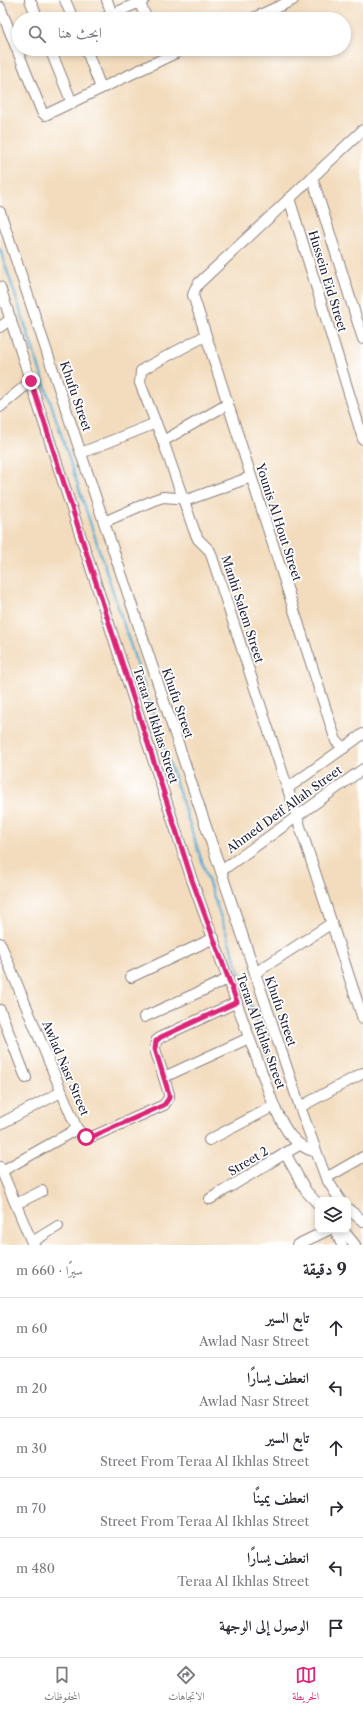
<!DOCTYPE html>
<html lang="ar">
<head>
<meta charset="utf-8">
<style>
  body { margin:0; font-family:"Libre Caslon Text",Amiri,serif; background:#f7f7f7; color:#2b2b33; direction:rtl }
  .controls { position:absolute; right:12px; bottom:12px; display:grid; overflow:hidden; border-radius:8px; box-shadow:0 2px 6px #0003 }
  .controls button { width:36px; height:36px; display:grid; place-items:center; padding:0; border:0; border-bottom:1px solid #e1e1e2; background:#fff; color:#2b2b33; font:20px sans-serif }
  .stop { position:absolute; width:12px; height:12px; margin:-9px; border:3px solid #db2777; border-radius:50%; background:#fff }
  .stop.end { background:#db2777; border-color:#fff; box-shadow:0 1px 4px #0008 }
  .list { margin:0; padding:0; list-style:none }
  h2 { display:flex; justify-content:space-between; align-items:center; height:52px; margin:0; padding:0 16px; font-size:17px }
  h2 small { font-size:13px; font-weight:400; color:#7c7c81 }
  .list li { display:grid; grid-template-columns:26px 1fr auto; gap:12px; align-items:center; box-sizing:border-box; height:60px; padding:0 16px; border-top:1px solid #e1e1e2 }
  .list b { display:block; font-size:15px; white-space:nowrap }
  .list p { margin:0; font-size:13px; white-space:nowrap; color:#7c7c81 }
  .list em { font-size:13px; font-style:normal; color:#7c7c81 }
  .icon { flex:none; width:22px; height:22px; fill:none; stroke:currentColor; stroke-width:2; stroke-linecap:round; stroke-linejoin:round }
  .map { position:relative; flex:none; width:363px; height:1245px; overflow:hidden; direction:ltr }
  .search { position:absolute; background:#fff; box-shadow:0 2px 6px #0003; left:12px; right:12px; top:12px; height:44px; display:flex; align-items:center; gap:10px; box-sizing:border-box; padding:0 14px; border-radius:22px; color:#7c7c81; font-size:15px }
  .sheet { height:412px; background:#fff }
  nav { display:flex; justify-content:space-around; align-items:center; box-sizing:border-box; height:56px; border-top:1px solid #e1e1e2; background:#fff; font-size:11px; color:#7c7c81 }
  nav a { display:grid; justify-items:center; gap:2px }
  nav .on { color:#db2777 }
  .map>svg:first-child { display:block }
</style>
</head>
<body>
<div class="map">
<svg width="363" height="1245" viewBox="0 0 363 1245">
  <rect width="100%" height="100%" fill="#fff"/>
  <filter id="ink" filterUnits="userSpaceOnUse"><feTurbulence type="fractalNoise" baseFrequency=".025" numOctaves="2"/><feDisplacementMap in="SourceGraphic" scale="8" xChannelSelector="R" yChannelSelector="G"/><feConvolveMatrix kernelMatrix="1 2 1 2 8 2 1 2 1" color-interpolation-filters="sRGB"/></filter>
  <filter id="wash" filterUnits="userSpaceOnUse"><feTurbulence type="fractalNoise" baseFrequency=".012" numOctaves="4" result="noise"/><feDisplacementMap in="SourceGraphic" scale="16" xChannelSelector="R" yChannelSelector="G"/><feGaussianBlur stdDeviation="0.9" result="paint"/><feColorMatrix in="noise" values="0 0 0 0 0 0 0 0 0 0 0 0 0 0 0 0 0 1.4 0 .05"/><feComposite in="paint" operator="in"/></filter>
  <g filter="url(#wash)">
    <rect width="100%" height="100%" fill="#f3dcbd"/>
    <g fill="none" stroke-linecap="round" stroke-linejoin="round">
      <path stroke="#55acd2" stroke-width="2.5" d="M0,249L209,883L273,1070"/>
    </g>
  </g>
  <g filter="url(#ink)">
    <g fill="none" stroke-linecap="round" stroke-linejoin="round">
      <g stroke="#8a7f7c" stroke-width="12">
        <g id="minor">
          <path d="M30,0L38,19"/>
          <path d="M65,0L73,19"/>
          <path d="M107,0L112,15"/>
          <path d="M139,2L147,19"/>
          <path d="M0,7L42,112L45,115L184,49"/>
          <path d="M102,19L144,0"/>
          <path d="M251,19L293,0"/>
          <path d="M50,49L72,103"/>
          <path d="M86,49L101,88"/>
          <path d="M312,177L363,339"/>
          <path d="M289,198L363,439"/>
          <path d="M0,212L300,1107L326,1178L340,1200"/>
          <path d="M0,287L192,880L274,1106C284,1127 292,1146 316,1152"/>
          <path d="M0,327L11,319"/>
          <path d="M205,336L145,368L141,371L140,383L163,441L194,530L198,539L210,551L363,1019"/>
          <path d="M0,407L31,381"/>
          <path d="M163,441L228,404"/>
          <path d="M81,453L156,423"/>
          <path d="M104,522L154,500L163,497L190,499L251,477"/>
          <path d="M344,748L336,741L193,295L195,289L199,283L363,130"/>
          <path d="M288,788L363,734"/>
          <path d="M221,871L363,769"/>
          <path d="M0,943L77,1129L86,1137L94,1136L164,1105L169,1098V1094L155,1049L156,1041L161,1037L237,1002"/>
          <path d="M255,973L332,923"/>
          <path d="M131,977L214,938"/>
          <path d="M0,1010L26,1078"/>
          <path d="M144,1017L228,979"/>
          <path d="M164,1077L249,1038"/>
          <path d="M300,1107L363,1073"/>
          <path d="M0,1124L61,1092"/>
          <path d="M209,1140L274,1106"/>
          <path d="M285,1153L306,1191L318,1204"/>
          <path d="M0,1167L33,1245"/>
          <path d="M2,1171L77,1129"/>
          <path d="M326,1178L363,1157"/>
          <path d="M210,1199L299,1145"/>
          <path d="M16,1204L42,1191"/>
          <path d="M348,1209L363,1221"/>
          <path d="M335,1230L342,1245"/>
          <path d="M343,1230L355,1245"/>
          <path d="M32,1242L58,1226"/>
          <path d="M297,1245L328,1230"/>
        </g>
      </g>
      <use href="#minor" stroke="#fff" stroke-width="10"/>
    </g>
  </g>
  <g fill="none" stroke-linecap="round" stroke-linejoin="round" filter="url(#ink)">
    <path stroke="#db2777" stroke-width="5" d="M31,381L192,880L237,1002L161,1037L156,1041L155,1049L169,1094V1098L164,1105L94,1136L86,1137"/>
  </g>
  <g text-anchor="middle" dominant-baseline="central" stroke-width="3.5" stroke-linejoin="round" paint-order="stroke">
    <g font-size="12" fill="#22223b" stroke="#fff">
      <text transform="translate(328 281) rotate(73)">Hussein Eid Street</text>
      <text transform="translate(76 396) rotate(71)">Khufu Street</text>
      <text transform="translate(279 522) rotate(72)">Younis Al Hout Street</text>
      <text transform="translate(243 609) rotate(72)">Manhi Salem Street</text>
      <text transform="translate(178 703) rotate(71)">Khufu Street</text>
      <text transform="translate(156 725) rotate(72)">Teraa Al Ikhlas Street</text>
      <text transform="translate(284 809) rotate(-36)">Ahmed Deif Allah Street</text>
      <text transform="translate(281 1011) rotate(71)">Khufu Street</text>
      <text transform="translate(261 1031) rotate(70)">Teraa Al Ikhlas Street</text>
      <text transform="translate(66 1068) rotate(67)">Awlad Nasr Street</text>
      <text transform="translate(248 1161) rotate(-31)">Street 2</text>
    </g>
  </g>
</svg>
<div class="controls">
<button><svg class="icon" aria-label="layers" viewBox="0 0 24 24"><path d="M12 4l9 5-9 5-9-5zM3 14l9 5 9-5"/></svg></button>
</div>
<div class="stop" style="left:86px;top:1137px"></div>
<div class="stop end" style="left:31px;top:381px"></div>
<div class="search"><svg class="icon" aria-label="search" viewBox="0 0 24 24"><circle cx="10" cy="10" r="6"/><path d="M15 15l6 6"/></svg>ابحث هنا</div>
</div>
<section class="sheet">
<h2>9 دقيقة<small>سيرًا · 660 m</small></h2>
<ul class="list">
<li><svg class="icon" aria-label="ahead" viewBox="0 0 24 24"><path d="M12 20V5M6 11l6-6 6 6"/></svg><div><b>تابع السير</b><p>Awlad Nasr Street</p></div><em>60 m</em></li>
<li><svg class="icon" aria-label="left" viewBox="0 0 24 24"><path d="M17 20v-9H6M10 6l-5 5 5 5"/></svg><div><b>انعطف يسارًا</b><p>Awlad Nasr Street</p></div><em>20 m</em></li>
<li><svg class="icon" aria-label="ahead" viewBox="0 0 24 24"><path d="M12 20V5M6 11l6-6 6 6"/></svg><div><b>تابع السير</b><p>Street From Teraa Al Ikhlas Street</p></div><em>30 m</em></li>
<li><svg class="icon" aria-label="right" viewBox="0 0 24 24"><path d="M7 20v-9h11M14 6l5 5-5 5"/></svg><div><b>انعطف يمينًا</b><p>Street From Teraa Al Ikhlas Street</p></div><em>70 m</em></li>
<li><svg class="icon" aria-label="left" viewBox="0 0 24 24"><path d="M17 20v-9H6M10 6l-5 5 5 5"/></svg><div><b>انعطف يسارًا</b><p>Teraa Al Ikhlas Street</p></div><em>480 m</em></li>
<li><svg class="icon" aria-label="arrive" viewBox="0 0 24 24"><path d="M6 21V4h12l-3 4 3 4H6"/></svg><div><b>الوصول إلى الوجهة</b></div></li>
</ul>
</section>
<nav>
<a class="on"><svg class="icon" aria-label="map" viewBox="0 0 24 24"><path d="M3 6l6-2 6 2 6-2v14l-6 2-6-2-6 2zM9 4v14M15 6v14"/></svg>الخريطة</a>
<a><svg class="icon" aria-label="directions" viewBox="0 0 24 24"><path d="M12 3l9 9-9 9-9-9zM9 14v-3h6M13 9l2 2-2 2"/></svg>الاتجاهات</a>
<a><svg class="icon" aria-label="saved" viewBox="0 0 24 24"><path d="M7 4h10v16l-5-4-5 4z"/></svg>المحفوظات</a>
</nav>
</body>
</html>
